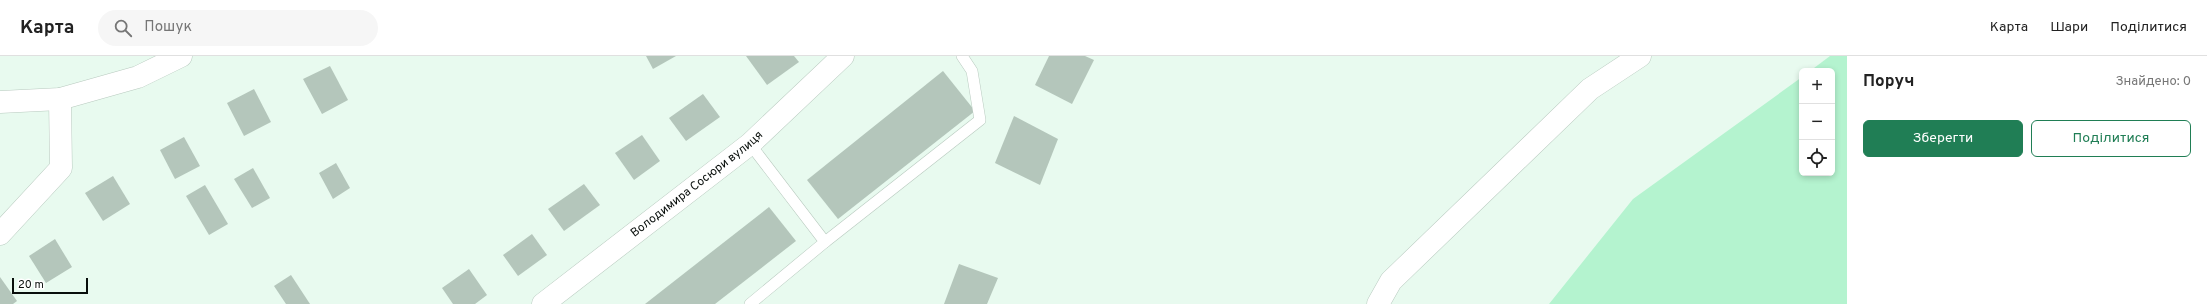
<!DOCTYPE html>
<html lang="uk">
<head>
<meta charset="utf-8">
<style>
  body { margin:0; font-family:Overpass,sans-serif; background:#f6f6f6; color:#222 }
  .controls { position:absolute; right:12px; top:12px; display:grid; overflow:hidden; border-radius:6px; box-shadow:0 2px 6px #0003 }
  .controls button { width:36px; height:36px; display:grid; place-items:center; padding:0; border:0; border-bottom:1px solid #e0e0e0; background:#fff; color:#222; font:20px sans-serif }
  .scale { position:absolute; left:12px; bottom:10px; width:76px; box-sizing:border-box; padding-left:4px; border:2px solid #080e0b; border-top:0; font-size:11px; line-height:14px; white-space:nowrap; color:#080e0b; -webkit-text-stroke:3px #fff; paint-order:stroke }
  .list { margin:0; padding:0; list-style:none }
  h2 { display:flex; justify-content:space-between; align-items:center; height:52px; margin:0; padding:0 16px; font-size:17px }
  h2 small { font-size:13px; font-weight:400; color:#767676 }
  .actions { display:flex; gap:8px; padding:12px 16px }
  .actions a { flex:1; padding:9px 0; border:1px solid #207e55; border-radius:6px; text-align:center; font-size:14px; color:#207e55 }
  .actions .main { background:#207e55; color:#fff }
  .icon { flex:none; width:22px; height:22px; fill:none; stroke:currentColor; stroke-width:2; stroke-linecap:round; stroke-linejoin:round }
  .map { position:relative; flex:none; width:1847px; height:248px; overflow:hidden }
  header { display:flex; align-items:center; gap:24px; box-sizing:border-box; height:56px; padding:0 20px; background:#fff; border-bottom:1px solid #e0e0e0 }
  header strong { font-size:19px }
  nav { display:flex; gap:22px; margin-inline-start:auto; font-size:14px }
  .search { width:280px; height:36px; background:#f6f6f6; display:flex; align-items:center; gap:10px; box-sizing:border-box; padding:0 14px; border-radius:22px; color:#767676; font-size:15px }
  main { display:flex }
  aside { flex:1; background:#fff }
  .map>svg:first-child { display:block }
</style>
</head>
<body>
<header>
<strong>Карта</strong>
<div class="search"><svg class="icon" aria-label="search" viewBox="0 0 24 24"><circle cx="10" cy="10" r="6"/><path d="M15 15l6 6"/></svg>Пошук</div>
<nav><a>Карта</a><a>Шари</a><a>Поділитися</a></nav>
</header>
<main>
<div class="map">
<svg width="1847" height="248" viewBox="0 0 1847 248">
  <rect width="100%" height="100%" fill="#e8faef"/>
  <path fill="#b4f3cf" d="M1830,0H1847V248H1549L1633,143L1802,21V117H1832V15H1810Z"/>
  <g fill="#b4c6bb">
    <path d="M646,0H676L653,13Z"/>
    <path d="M746,0H794L799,6L767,29Z"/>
    <path d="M1049,0H1085L1094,4L1072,48L1035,29Z"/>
    <path d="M330,10L348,44L322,58L303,23Z"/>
    <path d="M943,15L975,55L838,163L807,124Z"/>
    <path d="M254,33L271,66L244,80L227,47Z"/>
    <path d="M703,38L720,61L686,85L669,62Z"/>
    <path d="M1014,60L1058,83L1040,129L995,107Z"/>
    <path d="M642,79L660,105L634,124L615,97Z"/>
    <path d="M184,81L200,110L175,123L160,94Z"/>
    <path d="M336,107L350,132L333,143L319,117Z"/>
    <path d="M253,112L270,142L252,152L234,123Z"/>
    <path d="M113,120L130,148L103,165L85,137Z"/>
    <path d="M584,128L600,149L564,175L548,153Z"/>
    <path d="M205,129L228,168L209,179L186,140Z"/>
    <path d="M769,151L796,185L715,248H645Z"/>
    <path d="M532,178L547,199L518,220L503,199Z"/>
    <path d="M55,183L72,211L46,227L29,200Z"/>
    <path d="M959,208L998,222L987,248H944Z"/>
    <path d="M469,213L487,239L475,248H453L442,232Z"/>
    <path d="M291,219L310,248H286L274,230Z"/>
    <path d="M0,221L17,245L13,248H0Z"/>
  </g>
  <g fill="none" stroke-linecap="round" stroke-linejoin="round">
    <g stroke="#b8cabf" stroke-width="12">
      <g id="service">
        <path d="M825,186L980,64L972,15L962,0"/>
        <path d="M750,248L825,186L750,88"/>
      </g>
    </g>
    <g stroke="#b8cabf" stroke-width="23">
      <g id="minor">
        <path d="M0,46L60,43L138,21L181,0"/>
        <path d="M0,178L61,112L60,43"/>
        <path id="s1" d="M543,248L750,88L843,0"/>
        <path d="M1378,248L1391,225L1590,33L1640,0"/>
      </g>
    </g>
    <use href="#service" stroke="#fff" stroke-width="11"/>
    <use href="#minor" stroke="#fff" stroke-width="22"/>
  </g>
  <g text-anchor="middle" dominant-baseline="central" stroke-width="3" stroke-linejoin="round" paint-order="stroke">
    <g font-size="12" fill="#080e0b" stroke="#fff">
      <text stroke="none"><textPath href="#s1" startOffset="195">Володимира Сосюри вулиця</textPath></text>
    </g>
  </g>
</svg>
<div class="controls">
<button>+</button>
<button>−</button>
<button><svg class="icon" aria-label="locate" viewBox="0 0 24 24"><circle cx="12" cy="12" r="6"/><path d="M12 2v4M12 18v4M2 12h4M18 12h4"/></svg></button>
</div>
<div class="scale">20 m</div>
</div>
<aside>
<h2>Поруч<small>Знайдено: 0</small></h2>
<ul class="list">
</ul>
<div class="actions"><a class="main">Зберегти</a><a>Поділитися</a></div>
</aside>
</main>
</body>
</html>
